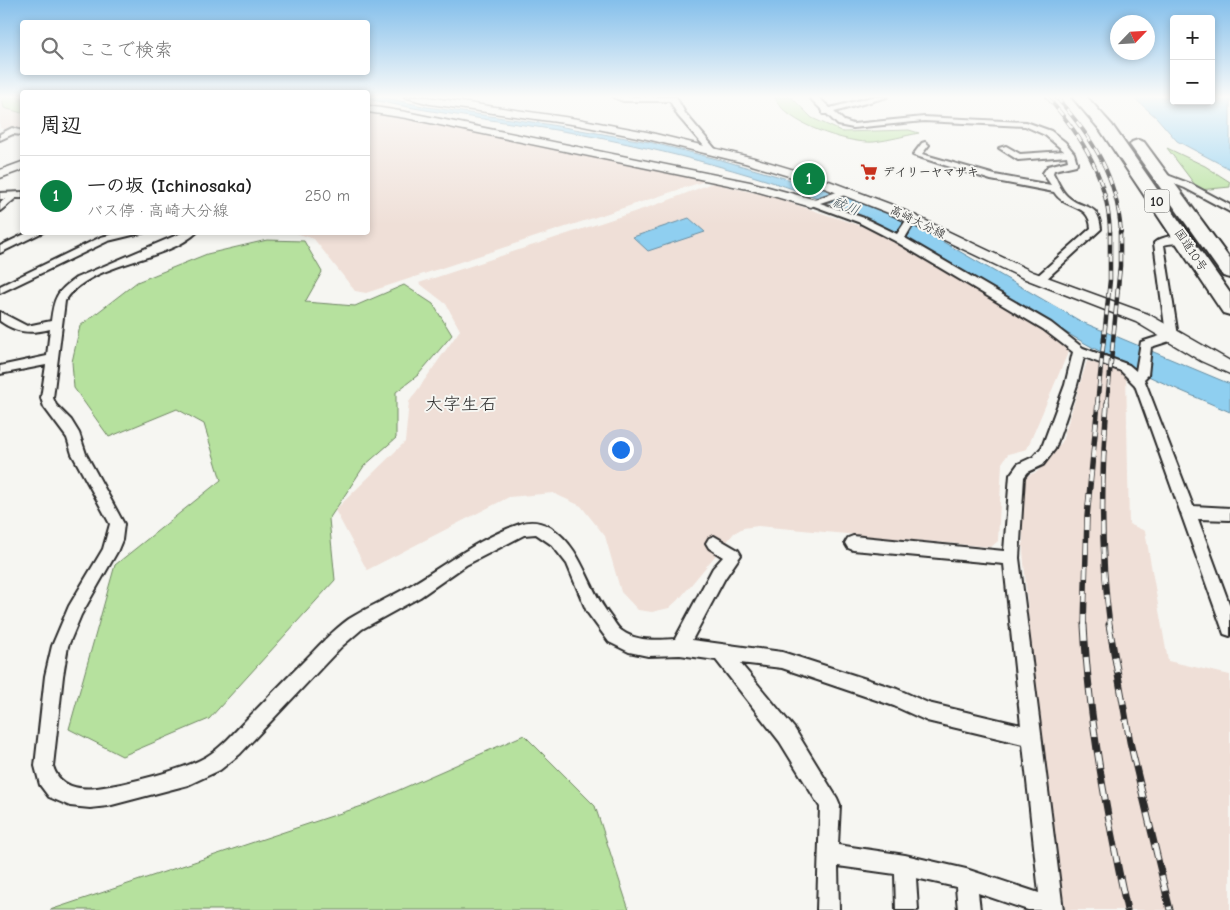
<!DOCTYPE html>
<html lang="ja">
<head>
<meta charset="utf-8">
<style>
  body { margin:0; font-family:"Comic Neue","Klee One",sans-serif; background:#f6f6f6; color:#222 }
  .controls { position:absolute; right:15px; top:15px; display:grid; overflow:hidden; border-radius:5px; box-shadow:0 2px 8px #0003 }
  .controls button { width:45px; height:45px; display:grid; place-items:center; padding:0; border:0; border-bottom:1px solid #e0e0e0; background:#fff; color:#222; font:25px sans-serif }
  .compass { position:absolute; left:1110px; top:15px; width:45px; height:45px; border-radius:50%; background:#fff; box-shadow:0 2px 8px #0003; rotate:65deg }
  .you { position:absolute; left:620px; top:449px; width:18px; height:18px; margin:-12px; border:4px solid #fff; border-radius:50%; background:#1a73e8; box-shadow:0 0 0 8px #1a73e833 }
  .badge { display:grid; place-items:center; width:32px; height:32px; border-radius:50%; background:#0b8043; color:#fff; font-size:16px; font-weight:700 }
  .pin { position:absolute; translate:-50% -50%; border:2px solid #fff; box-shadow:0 1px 5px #0006 }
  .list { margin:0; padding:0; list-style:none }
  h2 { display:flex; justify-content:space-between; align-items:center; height:65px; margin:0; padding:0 20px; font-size:21px }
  h2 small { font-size:16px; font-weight:400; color:#767676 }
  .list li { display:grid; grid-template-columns:32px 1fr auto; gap:15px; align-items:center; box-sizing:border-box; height:80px; padding:0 20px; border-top:1px solid #e0e0e0 }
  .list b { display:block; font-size:19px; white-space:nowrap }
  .list p { margin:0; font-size:16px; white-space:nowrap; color:#767676 }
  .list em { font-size:16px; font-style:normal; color:#767676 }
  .icon { flex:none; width:28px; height:28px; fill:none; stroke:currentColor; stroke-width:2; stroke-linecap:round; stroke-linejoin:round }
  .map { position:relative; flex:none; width:1230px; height:910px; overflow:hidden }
  .search { position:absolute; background:#fff; box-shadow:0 2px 8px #0003; left:20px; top:20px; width:350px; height:55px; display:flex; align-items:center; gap:12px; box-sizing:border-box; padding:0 18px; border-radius:5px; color:#767676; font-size:19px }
  .panel { position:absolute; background:#fff; box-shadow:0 2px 8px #0003; left:20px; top:90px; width:350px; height:145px; border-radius:5px }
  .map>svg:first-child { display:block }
</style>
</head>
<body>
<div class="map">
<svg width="1230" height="910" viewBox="0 0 1230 910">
  <rect width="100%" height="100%" fill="#f6f6f2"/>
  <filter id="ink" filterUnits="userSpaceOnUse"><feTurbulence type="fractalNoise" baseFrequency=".02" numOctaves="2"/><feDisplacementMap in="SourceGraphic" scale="10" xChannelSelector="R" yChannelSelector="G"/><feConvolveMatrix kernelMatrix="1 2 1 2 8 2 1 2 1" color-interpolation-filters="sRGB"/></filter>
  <g filter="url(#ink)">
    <g fill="#efdfd7">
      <path d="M0,97H22V130L15,128L10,131L0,128Z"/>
      <path d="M368,102L435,118L720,176L366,293L355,291L314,239L296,233L368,232Z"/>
      <path d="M712,183L773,197L879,232L1042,329L1069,350L1027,449L1008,454L1002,463L998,541L991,547L758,526L743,528L734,533L681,597L669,608L652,612L638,610L621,592L605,536L581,506L553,493L509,497L367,570L335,510L405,442L409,402L460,330L446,304L419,283L664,202Z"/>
      <path d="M1087,361L1126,372L1129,524L1145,531L1168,661L1230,675V910H1065L1036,710L1023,551V477L1037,472L1062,442Z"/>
    </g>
    <g fill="#b6e19e" stroke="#708664">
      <path d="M2,97H22V113L4,108Z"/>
      <path d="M775,97H791L812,118L843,132L909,130L919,133C904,136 889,140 874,142C848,144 783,123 775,97Z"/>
      <path d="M1167,148L1205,166L1230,182V187L1199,190Z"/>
      <path d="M267,240L304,241L322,272L305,302L355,306L404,285L433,304L452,335L418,375L396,392V438L364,466L329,519L335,580L209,719L122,756L69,729L115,565L221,480L204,424L177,409L109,437L74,388L72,362L80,326L137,282L207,254Z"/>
      <path d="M524,735L595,806L629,910H50L365,805Z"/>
    </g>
    <g fill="#8fcff0" stroke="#678da1">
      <path d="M368,97H382L427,107L546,124L649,142L725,161L850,197L919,228L1082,322L1230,384V412C1196,397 1161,383 1128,366C1082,343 1038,316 994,291C947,264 903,232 852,211C763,175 669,151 574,133C505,121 436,114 368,99Z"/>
      <path d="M1133,97H1174V101H1211V97H1230V169L1177,141L1157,118Z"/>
      <path d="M689,218L705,232L648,251L633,237Z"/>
    </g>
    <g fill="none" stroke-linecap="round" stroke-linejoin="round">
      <g stroke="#2b2b2b" stroke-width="4">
        <g id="street">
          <path d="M613,97H676L685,113L717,151L710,153L678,116L670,101H623Z"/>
          <path d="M809,97H818L830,108L872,97H887L834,112L844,121L853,124L924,117L1026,122L1051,131L1065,142L1074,153L1077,163L1076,165L1054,170L1053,173C1057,180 1061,191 1067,196C1083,211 1098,200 1101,229L1043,282H1035L1034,280L1035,278L1091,228C1089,202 1066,211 1054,192L991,180L913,155L922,143L925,142L929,145L922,154L995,175L1051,185L1043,173L1048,166L1068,161L1067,156L1018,160L999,148L1006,146L1020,154L1064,151L1045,135L1025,126L924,121L853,128L838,125L827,114H823V111Z"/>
          <path d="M12,128L22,131V135L13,134L0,140V134Z"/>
          <path d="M1162,173L1191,184L1230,205V212L1185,188L1159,178V174Z"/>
          <path d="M848,188L853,191L851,193L820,203L864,218L897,234L909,216H915L917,218L905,238L1051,323L1083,348L1129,365L1136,371L1141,342L1166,334L1154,243C1162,236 1179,233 1188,240C1183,245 1172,242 1164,245L1178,336L1176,339L1151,347L1148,375L1144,379L1193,506L1230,508V520L1198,519L1230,606V636L1224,634L1222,628L1135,385L1121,371L1084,357L1077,385L1055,449L1043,465L1028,472L1024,477L1019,558L1063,910H1028L978,893L980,910H958L956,887L916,878L918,910H896L895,874L838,866L839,910H817L820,807L780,742L716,660L680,655L648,656L629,652L609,642L587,612L567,564L552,545L536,534L524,535L466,565L420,597L362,629L341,647L240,754L220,770L188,785L108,806L90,808L70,806L49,797L40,785L35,766L45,676L52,646L69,606L103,549L110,524L72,454L67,438L44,407L41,398L46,365L0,374V366L47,356L50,329C30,334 17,333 0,321V312L27,326L51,321C54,298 56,292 76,278L184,232H197C165,263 90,261 65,301L53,398L56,405L71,420L79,433L86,454L124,524L122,540L117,552L81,615L68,646L63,676L53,766C59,787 78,790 97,788C124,785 183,770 206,757C221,748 234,733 246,720C265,701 284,681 304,661C318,647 332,631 349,619C368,607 389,598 408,587C445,565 479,538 520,524C531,520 540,522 550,527C584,549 586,586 610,616C614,621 617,628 622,631C637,642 658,640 675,639L713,568L723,557L709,548L706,543L709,538L714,536L738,550L741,555L725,578L692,640L782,652L897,689L928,703L1021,725L1004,564L853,550L848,548L845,543L848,538L853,536L1004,551L1010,475L1018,464L1033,457L1042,447L1065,385L1073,352L1043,329L895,241L858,222L806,203ZM740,663L782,668L894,706L927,721L1023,744L1039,893L966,869L905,855L838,845L840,805L837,798L794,728Z"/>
          <path d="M22,192V198H16L0,211V203L5,199H0V193Z"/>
          <path d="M29,232H43L0,253V246Z"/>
          <path d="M122,232H145L108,241L0,293V286L101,237Z"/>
        </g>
      </g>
      <g stroke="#2b2b2b" stroke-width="3">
        <g id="secondary">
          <path d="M404,97H427L578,119L647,132L754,158L821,178L895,206L1033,272L1148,314L1230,361V374L1201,361L1136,322L1023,278L886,212L812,183L745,163L647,139L578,125L430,104Z"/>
          <path d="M368,106L406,112L750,182L816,200L818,203L811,207L748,189L406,118L368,112Z"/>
          <path d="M22,162V170L0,178V170Z"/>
        </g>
      </g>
      <g stroke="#2b2b2b" stroke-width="4">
        <g id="highway">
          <path d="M1072,97H1087L1112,125L1230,293V315L1223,313L1101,131Z"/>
          <path d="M1138,140L1144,142L1230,259V278L1223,276L1130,145L1132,142Z"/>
        </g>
      </g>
      <use href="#street" fill="#f6f6f2" fill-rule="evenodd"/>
      <use href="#secondary" fill="#f6f6f2" fill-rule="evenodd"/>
      <use href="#highway" fill="#f6f6f2" fill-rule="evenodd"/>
      <g stroke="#2b2b2b" stroke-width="4">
        <g id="rail-far3">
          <path d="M1047,97C1083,137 1108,178 1110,232"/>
          <path d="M1056,97C1093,138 1117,176 1121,232"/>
        </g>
      </g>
      <g stroke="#2b2b2b" stroke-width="4.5">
        <g id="rail-far2">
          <path d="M1097,405L1110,280V231"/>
          <path d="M1107,405L1120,266V231"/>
        </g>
      </g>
      <g stroke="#2b2b2b" stroke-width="5.5">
        <g id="rail-far1">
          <path d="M1107,403C1101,478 1100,552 1110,626"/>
          <path d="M1084,626L1087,517L1098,403"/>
        </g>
      </g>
      <g stroke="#2b2b2b" stroke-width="7">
        <g id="rail">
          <path d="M1084,625C1089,721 1107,816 1127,910"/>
          <path d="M1109,625L1130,742L1170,910"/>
        </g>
      </g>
      <use href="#rail-far3" stroke="#f6f6f2" stroke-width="2.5" stroke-dasharray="8" stroke-linecap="butt"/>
      <use href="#rail-far2" stroke="#f6f6f2" stroke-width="3" stroke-dasharray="9" stroke-linecap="butt"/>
      <use href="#rail-far1" stroke="#f6f6f2" stroke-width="4" stroke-dasharray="12" stroke-linecap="butt"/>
      <use href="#rail" stroke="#f6f6f2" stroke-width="5" stroke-dasharray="16" stroke-linecap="butt"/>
    </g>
  </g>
  <linearGradient id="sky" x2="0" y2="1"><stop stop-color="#84bfeb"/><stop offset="0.43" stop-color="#fbfbf9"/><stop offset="1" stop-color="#fbfbf9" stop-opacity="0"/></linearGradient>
  <rect width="1230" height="225" fill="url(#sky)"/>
  <defs>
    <g id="supermarket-bare" transform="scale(1.35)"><path d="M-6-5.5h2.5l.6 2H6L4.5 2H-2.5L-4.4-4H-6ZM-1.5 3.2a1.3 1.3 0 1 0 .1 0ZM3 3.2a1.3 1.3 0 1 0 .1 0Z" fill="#c8321e" stroke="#f6f6f2" stroke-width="2.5" paint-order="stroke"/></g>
  </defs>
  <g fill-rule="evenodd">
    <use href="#supermarket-bare" x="869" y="172"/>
  </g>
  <g text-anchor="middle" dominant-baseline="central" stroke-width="4" stroke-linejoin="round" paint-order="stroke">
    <g font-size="12" font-weight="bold" fill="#2b2b2b" stroke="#f6f6f2" text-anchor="start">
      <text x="883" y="172">デイリーヤマザキ</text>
    </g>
    <g font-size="12" fill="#2b2b2b" stroke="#f6f6f2">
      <text transform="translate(918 222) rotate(26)">高崎大分線</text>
      <text transform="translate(1191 250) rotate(56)">国道10号</text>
    </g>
    <rect fill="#f6f6f2" stroke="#686867" stroke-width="1" x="1144.5" y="189.5" width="25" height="23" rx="4"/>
    <g font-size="14" font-weight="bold" fill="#2b2b2b">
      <text x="1157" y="201">10</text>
    </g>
    <g font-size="14" font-style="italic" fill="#44545c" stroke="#f6f6f2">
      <text transform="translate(846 206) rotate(22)">祓川</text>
    </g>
    <g font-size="18" fill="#2b2b2b" stroke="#f6f6f2">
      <text x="461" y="404">大字生石</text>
    </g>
  </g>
</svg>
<div class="controls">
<button>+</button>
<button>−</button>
</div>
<svg class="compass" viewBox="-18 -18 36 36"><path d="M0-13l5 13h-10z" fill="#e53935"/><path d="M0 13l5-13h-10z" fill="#767676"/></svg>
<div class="you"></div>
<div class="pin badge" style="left:809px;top:179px">1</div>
<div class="search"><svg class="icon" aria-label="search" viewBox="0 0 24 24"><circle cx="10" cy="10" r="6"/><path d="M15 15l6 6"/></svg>ここで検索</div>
<section class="panel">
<h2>周辺<small></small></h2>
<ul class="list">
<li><span class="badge">1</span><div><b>一の坂 (Ichinosaka)</b><p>バス停 · 高崎大分線</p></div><em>250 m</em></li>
</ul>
</section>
</div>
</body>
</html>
